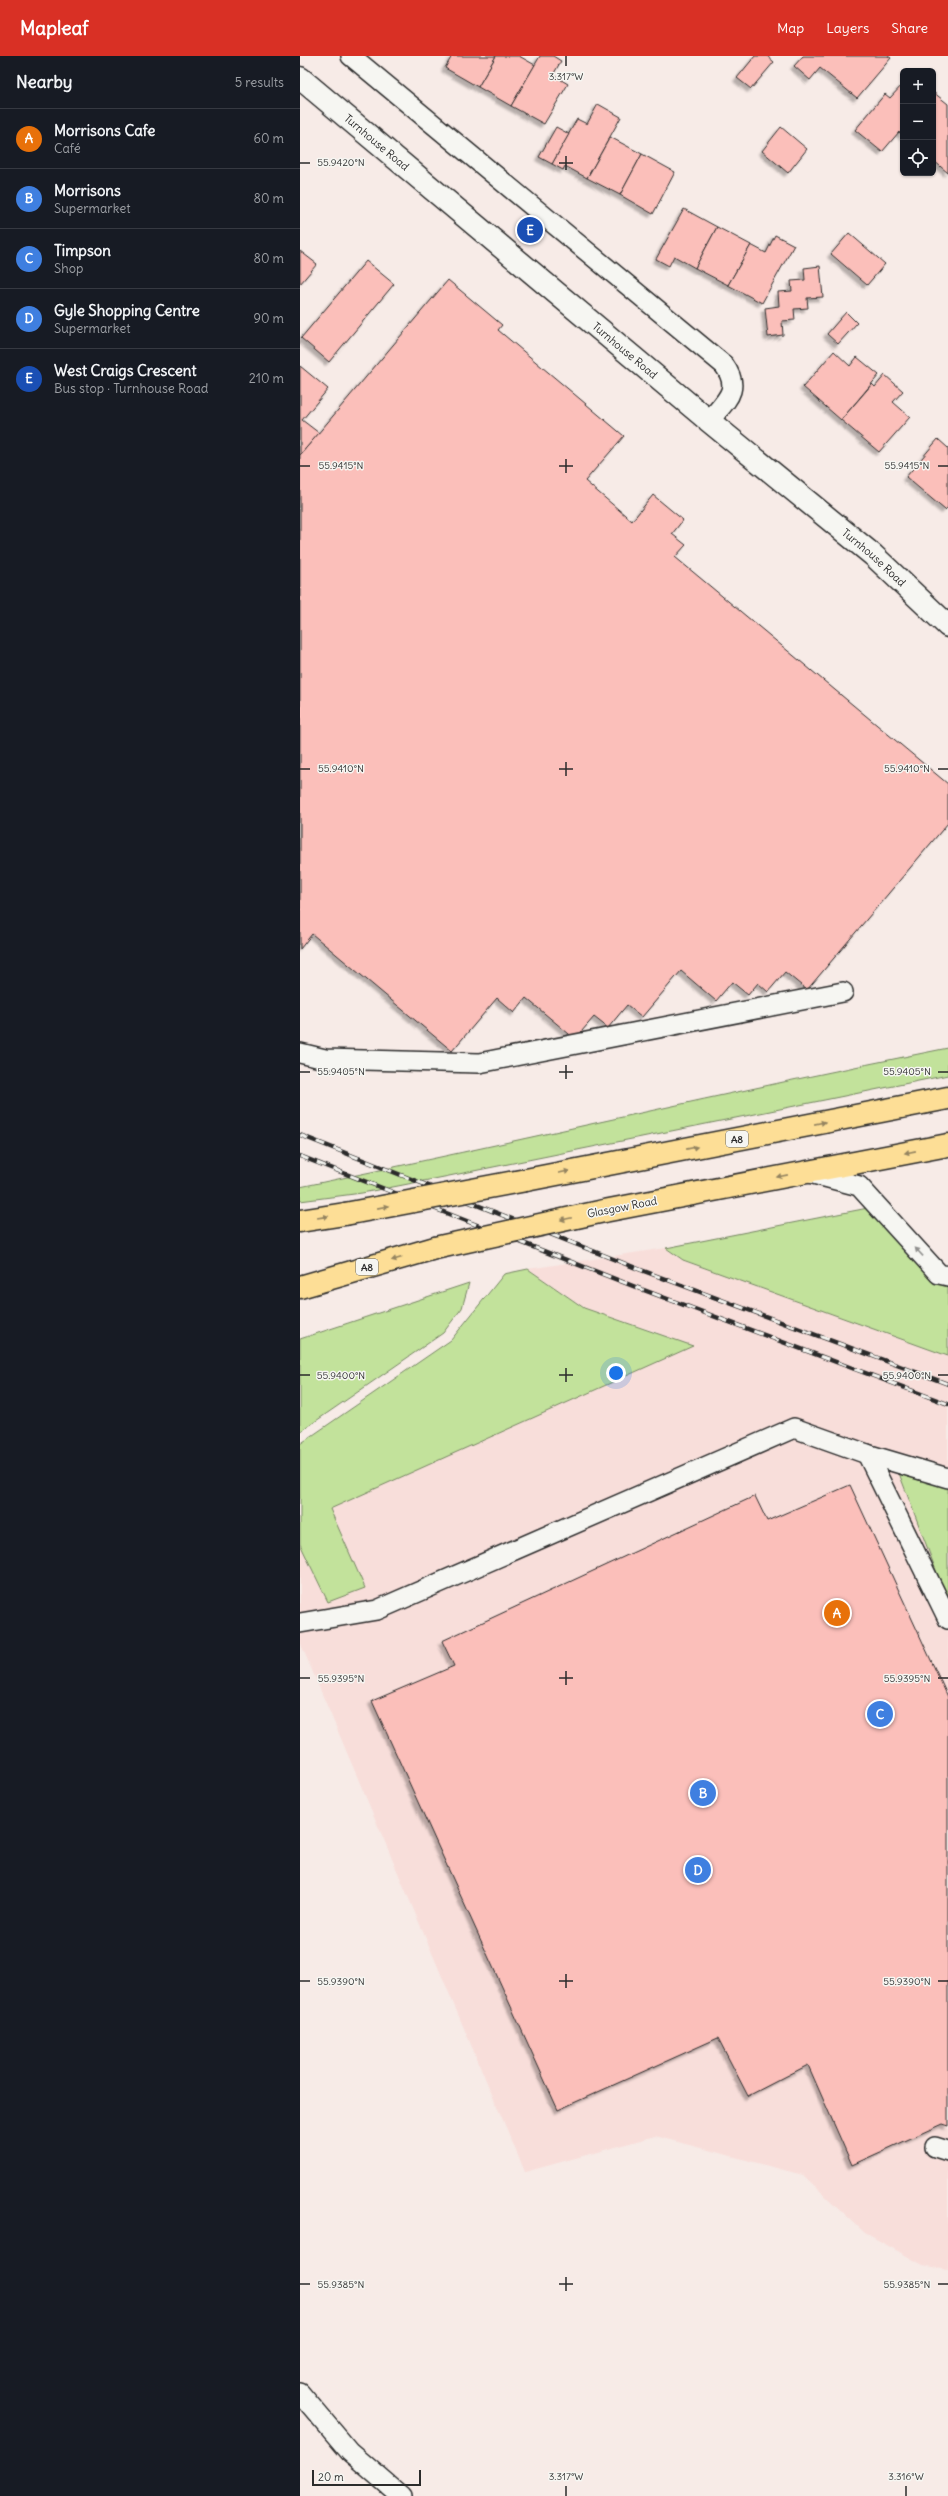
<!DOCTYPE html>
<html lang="en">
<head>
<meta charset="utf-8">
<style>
  body { margin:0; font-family:Delius,sans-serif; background:#20242c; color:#f1f3f6 }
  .controls { position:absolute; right:12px; top:12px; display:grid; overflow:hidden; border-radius:6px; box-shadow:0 1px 3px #0004 }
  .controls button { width:36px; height:36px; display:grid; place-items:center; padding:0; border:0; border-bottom:1px solid #363941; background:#171b24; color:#f1f3f6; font:20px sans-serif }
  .scale { position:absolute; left:12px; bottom:10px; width:109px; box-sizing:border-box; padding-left:4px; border:2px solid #2b2b2b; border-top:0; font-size:11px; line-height:14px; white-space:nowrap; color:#2b2b2b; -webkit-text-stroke:3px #f6f6f2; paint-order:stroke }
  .you { position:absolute; left:316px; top:1317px; width:14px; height:14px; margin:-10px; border:3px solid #fff; border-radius:50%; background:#1a73e8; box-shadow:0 0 0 6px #1a73e833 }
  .badge { display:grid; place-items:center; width:26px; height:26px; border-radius:50%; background:#d93025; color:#fff; font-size:13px; font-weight:700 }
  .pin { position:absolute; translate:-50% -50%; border:2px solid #fff; box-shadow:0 1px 4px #0006 }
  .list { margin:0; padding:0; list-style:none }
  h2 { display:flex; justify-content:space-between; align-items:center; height:52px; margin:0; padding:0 16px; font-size:17px }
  h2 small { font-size:13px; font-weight:400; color:#9ea1a6 }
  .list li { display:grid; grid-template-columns:26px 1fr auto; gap:12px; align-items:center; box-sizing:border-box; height:60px; padding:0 16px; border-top:1px solid #363941 }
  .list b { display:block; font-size:15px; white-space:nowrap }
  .list p { margin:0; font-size:13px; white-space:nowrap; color:#9ea1a6 }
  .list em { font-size:13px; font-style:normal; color:#9ea1a6 }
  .icon { flex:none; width:22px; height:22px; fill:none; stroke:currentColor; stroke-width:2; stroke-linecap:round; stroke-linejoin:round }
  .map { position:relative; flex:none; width:648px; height:2440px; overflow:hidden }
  header { display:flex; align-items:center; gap:24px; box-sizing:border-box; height:56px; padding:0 20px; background:#d93025; color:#fff }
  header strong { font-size:19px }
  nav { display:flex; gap:22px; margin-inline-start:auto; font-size:14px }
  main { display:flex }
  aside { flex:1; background:#171b24 }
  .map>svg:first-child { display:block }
</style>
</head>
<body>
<header>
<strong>Mapleaf</strong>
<nav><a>Map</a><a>Layers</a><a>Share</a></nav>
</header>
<main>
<aside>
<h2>Nearby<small>5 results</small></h2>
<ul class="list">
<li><span class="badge" style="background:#e8710a">A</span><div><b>Morrisons Cafe</b><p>Café</p></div><em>60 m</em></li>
<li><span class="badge" style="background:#3f7fe0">B</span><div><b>Morrisons</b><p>Supermarket</p></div><em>80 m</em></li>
<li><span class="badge" style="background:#3f7fe0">C</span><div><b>Timpson</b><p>Shop</p></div><em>80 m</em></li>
<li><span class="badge" style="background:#3f7fe0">D</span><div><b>Gyle Shopping Centre</b><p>Supermarket</p></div><em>90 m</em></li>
<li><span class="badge" style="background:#1a4fb4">E</span><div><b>West Craigs Crescent</b><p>Bus stop · Turnhouse Road</p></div><em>210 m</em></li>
</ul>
</aside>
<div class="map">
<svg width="648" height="2440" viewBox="0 0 648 2440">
  <defs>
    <filter id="shadow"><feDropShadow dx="-3.5" dy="3.5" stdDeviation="1" flood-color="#0004"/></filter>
  </defs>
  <rect width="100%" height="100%" fill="#f7ebe7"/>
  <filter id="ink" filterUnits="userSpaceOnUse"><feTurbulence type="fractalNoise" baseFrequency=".025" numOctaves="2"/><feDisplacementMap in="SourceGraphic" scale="8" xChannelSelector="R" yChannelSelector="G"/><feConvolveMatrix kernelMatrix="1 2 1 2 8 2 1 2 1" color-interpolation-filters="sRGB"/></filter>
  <g filter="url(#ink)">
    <path fill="#f8deda" d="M366,1192L383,1204L648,1300V2214L623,2209L565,2177L503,2119L355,2080L225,2116L0,1586V1447L358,1277L284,1252L228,1213Z"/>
    <g fill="#c2e29b" stroke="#768663">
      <path d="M648,992V1019L144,1121L62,1137L0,1145V1131C216,1086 431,1035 648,992Z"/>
      <path d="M578,1150L648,1220V1300L383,1204L366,1192Z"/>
      <path d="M228,1213L284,1252L393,1290L30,1453L65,1532L28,1546L0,1488V1388L151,1284L204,1218Z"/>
      <path d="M169,1227L162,1252L143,1277L0,1376V1283Z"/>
      <path d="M594,1404L648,1422V1546Z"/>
    </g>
    <g fill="#fbbfba" stroke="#2b2b2b" filter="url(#shadow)">
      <path d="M152,0H196L178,31L145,12Z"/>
      <path d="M196,0H219L235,9L211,50L178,31Z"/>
      <path d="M240,0H253L261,5L253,19L268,28L244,68L211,50Z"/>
      <path d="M455,0H467L474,6L451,33L437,22Z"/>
      <path d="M503,0H588L591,2L557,42L520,12L510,24L494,10Z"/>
      <path d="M603,28V80L599,76L582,96L555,74L585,38L590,42Z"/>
      <path d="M633,36L648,48V117L633,104Z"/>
      <path d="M298,48L321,61L287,122L265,110L263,114L252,108L277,63L287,68Z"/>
      <path d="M256,71L269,78L252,108L239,101Z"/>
      <path d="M481,71L507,93L488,117L462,95Z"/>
      <path d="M310,81L342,98L320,139L287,122Z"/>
      <path d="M342,98L375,116L353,158L320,139Z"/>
      <path d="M384,153L417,171L395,212L374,200L369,210L356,203Z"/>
      <path d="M417,171L451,189L428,229L395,212Z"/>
      <path d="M549,177L585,208L567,229L531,198Z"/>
      <path d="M475,179L494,189L462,247L428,229L451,189L466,197Z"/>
      <path d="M0,195L17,208L0,228Z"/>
      <path d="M66,205L94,228L29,306L1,282Z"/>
      <path d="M520,210L523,241L507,242L508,252L494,253L495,264L482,265L483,279L468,281L465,252L479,250L478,236L492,235L491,225L505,224L504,212Z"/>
      <path d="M148,224L202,269L198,274L324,380L285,425L332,465L353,439L383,464L372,478L386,489L375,501L648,728V767L507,934L485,916L468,936L458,927L448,939L432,926L416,945L381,915L342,961L327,949L308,972L294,961L275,983L226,942L214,957L197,942L152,995L12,878L0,893V399Z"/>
      <path d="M546,256L557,267L538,288L527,278Z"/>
      <path d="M534,295L550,310L557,301L579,319L541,364L503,331Z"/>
      <path d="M0,310L28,333L2,364L19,377L0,399Z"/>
      <path d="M585,319L603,335L593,346L610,361L579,396L541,364L572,328L575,331Z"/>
      <path d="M638,383L648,392V451L645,454L606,421Z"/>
      <path d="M550,1429L648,1641V2070L642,2068L552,2109L508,2009L448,2040L418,1982L258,2054L72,1645L154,1610L142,1585L455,1440L467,1465Z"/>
    </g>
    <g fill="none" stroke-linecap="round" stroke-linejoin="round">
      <g stroke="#2b2b2b" stroke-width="22">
        <g id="service">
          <path d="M51,0L424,309C442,334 426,344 409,365"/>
          <path d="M0,997L25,1003L179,1007L543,936"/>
          <path d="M506,1116L559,1130L639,1218L648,1220"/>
          <path d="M567,1398L648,1563"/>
          <path d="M0,1567L77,1554L494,1372L567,1398L648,1422"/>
          <path d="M635,2091L648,2095"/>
          <path d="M0,2337L50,2396L101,2440"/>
        </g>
      </g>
      <g stroke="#2b2b2b" stroke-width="25">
        <g id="tertiary">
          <path id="s1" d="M0,22L409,365L573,499L648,570"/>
        </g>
      </g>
      <g stroke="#2b2b2b" stroke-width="25">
        <g id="primary">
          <path d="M226,1124L648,1042"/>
          <path d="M304,1155L648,1089"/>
          <path d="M0,1165L45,1158"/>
          <path d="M0,1231L135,1192"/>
        </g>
      </g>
      <use href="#service" stroke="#f6f6f2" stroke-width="19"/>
      <use href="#tertiary" stroke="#f6f6f2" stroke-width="22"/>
      <use href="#primary" stroke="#fdde96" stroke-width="22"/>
      <g stroke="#2b2b2b" stroke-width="4.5">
        <g id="rail">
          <path d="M0,1079L341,1214L648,1328"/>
          <path d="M0,1100L333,1230L648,1348"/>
        </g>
      </g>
      <use href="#rail" stroke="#f6f6f2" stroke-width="3" stroke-dasharray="9" stroke-linecap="butt"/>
      <g stroke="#2b2b2b" stroke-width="25" stroke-linecap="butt">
        <g id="primary-bridge">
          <path d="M45,1158L226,1124"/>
          <path d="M135,1192L304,1155"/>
        </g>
      </g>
      <use href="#primary-bridge" stroke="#fdde96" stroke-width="22"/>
    </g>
    <defs><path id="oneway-solid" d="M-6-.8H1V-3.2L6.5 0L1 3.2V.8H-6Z"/></defs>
    <g fill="#948460">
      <use href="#oneway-solid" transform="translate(520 1067) rotate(-11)"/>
      <use href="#oneway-solid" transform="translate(392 1092) rotate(-11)"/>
      <use href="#oneway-solid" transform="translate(610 1096) rotate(169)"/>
      <use href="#oneway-solid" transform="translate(264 1116) rotate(-11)"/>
      <use href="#oneway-solid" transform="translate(482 1120) rotate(169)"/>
      <use href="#oneway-solid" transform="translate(83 1151) rotate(-11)"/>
      <use href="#oneway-solid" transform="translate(23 1161) rotate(-9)"/>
      <use href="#oneway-solid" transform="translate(266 1163) rotate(168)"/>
      <use href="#oneway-solid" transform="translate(97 1203) rotate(164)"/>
    </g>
    <use fill="#90908e" href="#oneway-solid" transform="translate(619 1196) rotate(-133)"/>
  </g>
  <path fill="none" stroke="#2b2b2b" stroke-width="1.5" d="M266,0V10M266,100V114M0,107H10M259,107H273M266,403V417M0,410H10M259,410H273M638,410H648M266,706V720M0,713H10M259,713H273M638,713H648M266,1009V1023M0,1016H10M259,1016H273M638,1016H648M266,1312V1326M0,1319H10M259,1319H273M638,1319H648M266,1615V1629M0,1622H10M259,1622H273M638,1622H648M266,1918V1932M0,1925H10M259,1925H273M638,1925H648M266,2221V2235M0,2228H10M259,2228H273M638,2228H648M266,2430V2440M606,2430V2440"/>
  <g text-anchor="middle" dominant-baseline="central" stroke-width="3" stroke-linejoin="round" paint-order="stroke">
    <g fill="#f6f6f2" stroke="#686867" stroke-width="1">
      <rect x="426" y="1075" width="22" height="16" rx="3"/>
      <rect x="56" y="1203" width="22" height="16" rx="3"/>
    </g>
    <g font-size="10" font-weight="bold" fill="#2b2b2b">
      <text x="437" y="1083">A8</text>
      <text x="67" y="1211">A8</text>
    </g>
    <g font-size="11" fill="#2b2b2b" stroke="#f6f6f2">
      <text stroke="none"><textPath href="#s1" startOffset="100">Turnhouse Road</textPath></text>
      <text stroke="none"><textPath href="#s1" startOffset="424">Turnhouse Road</textPath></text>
      <text stroke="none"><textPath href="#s1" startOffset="748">Turnhouse Road</textPath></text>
      <text transform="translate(322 1151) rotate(-11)">Glasgow Road</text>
    </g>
  </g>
  <g font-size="10" text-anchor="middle" fill="#2b2b2b" stroke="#f6f6f2" stroke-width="3" stroke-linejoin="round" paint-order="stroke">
    <text x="266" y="24">3.317°W</text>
    <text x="41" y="110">55.9420°N</text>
    <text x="41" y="413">55.9415°N</text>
    <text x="607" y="413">55.9415°N</text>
    <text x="41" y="716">55.9410°N</text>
    <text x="607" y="716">55.9410°N</text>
    <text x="41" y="1019">55.9405°N</text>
    <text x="607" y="1019">55.9405°N</text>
    <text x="41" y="1323">55.9400°N</text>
    <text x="607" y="1323">55.9400°N</text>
    <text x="41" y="1626">55.9395°N</text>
    <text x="607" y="1626">55.9395°N</text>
    <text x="41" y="1929">55.9390°N</text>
    <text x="607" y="1929">55.9390°N</text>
    <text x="41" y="2232">55.9385°N</text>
    <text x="607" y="2232">55.9385°N</text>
    <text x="266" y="2424">3.317°W</text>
    <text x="606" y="2424">3.316°W</text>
  </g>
</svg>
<div class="controls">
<button>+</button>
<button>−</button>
<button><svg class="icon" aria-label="locate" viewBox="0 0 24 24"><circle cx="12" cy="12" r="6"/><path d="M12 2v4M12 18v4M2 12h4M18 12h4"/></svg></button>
</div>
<div class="scale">20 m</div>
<div class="you"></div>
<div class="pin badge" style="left:537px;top:1557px;background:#e8710a">A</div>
<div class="pin badge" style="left:403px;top:1737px;background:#3f7fe0">B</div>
<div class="pin badge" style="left:580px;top:1658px;background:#3f7fe0">C</div>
<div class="pin badge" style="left:398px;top:1814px;background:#3f7fe0">D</div>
<div class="pin badge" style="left:230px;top:174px;background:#1a4fb4">E</div>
</div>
</main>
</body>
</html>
